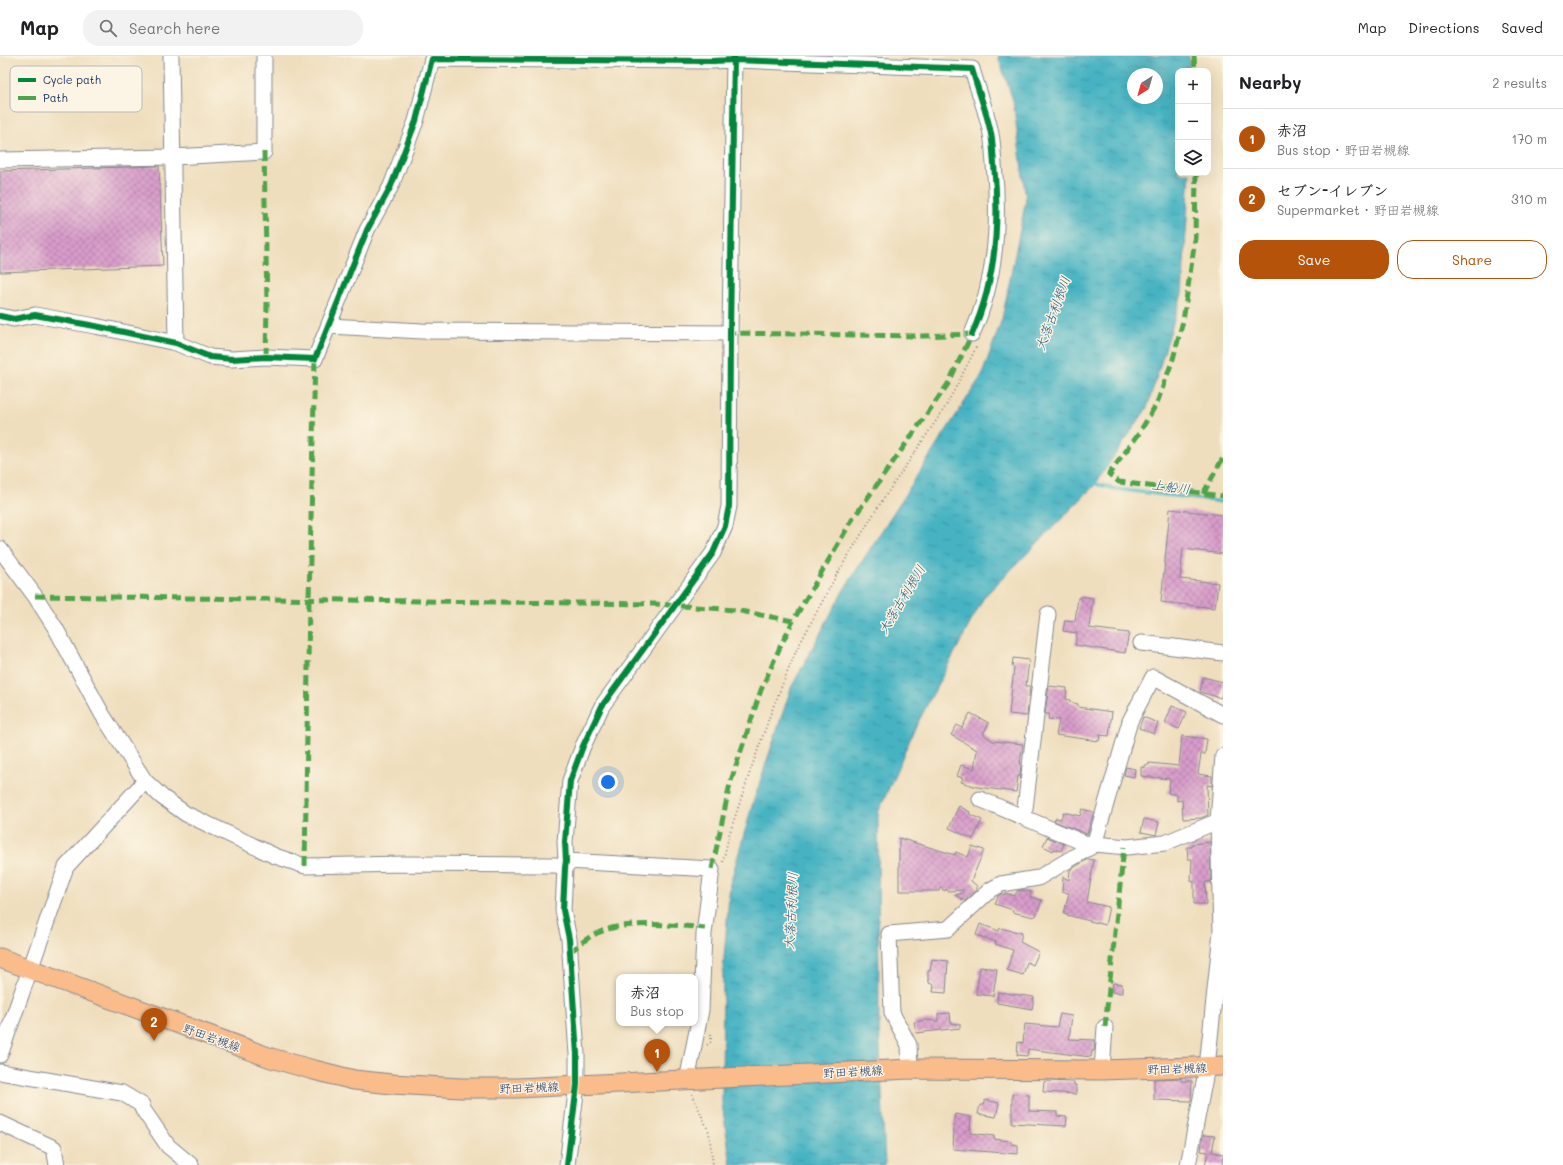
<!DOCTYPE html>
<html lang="en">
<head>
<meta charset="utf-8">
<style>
  body { margin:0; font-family:Mali,"Klee One",sans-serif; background:#f2f2f2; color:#202124 }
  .controls { position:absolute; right:12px; top:12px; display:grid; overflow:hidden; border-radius:8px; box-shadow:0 4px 16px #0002 }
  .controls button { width:36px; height:36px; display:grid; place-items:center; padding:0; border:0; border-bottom:1px solid #e0e0e0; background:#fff; color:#202124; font:20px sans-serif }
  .compass { position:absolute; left:1127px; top:12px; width:36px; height:36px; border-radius:50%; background:#fff; box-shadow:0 4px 16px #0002; rotate:217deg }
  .you { position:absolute; left:608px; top:726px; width:14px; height:14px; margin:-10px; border:3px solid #fff; border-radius:50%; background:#1a73e8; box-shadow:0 0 0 6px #1a73e833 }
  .badge { display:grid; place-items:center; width:26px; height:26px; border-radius:50%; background:#b45309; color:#fff; font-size:13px; font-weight:700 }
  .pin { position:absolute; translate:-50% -33px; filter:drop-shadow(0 1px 2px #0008) }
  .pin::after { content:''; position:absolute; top:21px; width:14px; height:12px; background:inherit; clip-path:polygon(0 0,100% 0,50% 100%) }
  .popup { position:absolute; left:616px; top:918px; width:82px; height:52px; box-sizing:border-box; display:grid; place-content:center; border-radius:8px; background:#fff; filter:drop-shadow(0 1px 3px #0005); font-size:13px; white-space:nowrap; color:#757577 }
  .popup b { font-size:15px; color:#202124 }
  .popup::after { content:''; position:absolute; left:50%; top:100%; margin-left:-8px; border:8px solid transparent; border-top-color:#fff }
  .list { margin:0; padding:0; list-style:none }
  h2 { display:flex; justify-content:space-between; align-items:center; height:52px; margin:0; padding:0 16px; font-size:17px }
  h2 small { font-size:13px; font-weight:400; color:#757577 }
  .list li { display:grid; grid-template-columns:26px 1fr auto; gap:12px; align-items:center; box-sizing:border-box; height:60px; padding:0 16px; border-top:1px solid #e0e0e0 }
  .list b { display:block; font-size:15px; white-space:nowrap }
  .list p { margin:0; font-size:13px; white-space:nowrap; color:#757577 }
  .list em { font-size:13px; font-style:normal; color:#757577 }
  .actions { display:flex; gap:8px; padding:12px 16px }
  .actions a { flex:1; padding:9px 0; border:1px solid #b45309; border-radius:16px; text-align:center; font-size:14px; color:#b45309 }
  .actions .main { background:#b45309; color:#fff }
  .icon { flex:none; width:22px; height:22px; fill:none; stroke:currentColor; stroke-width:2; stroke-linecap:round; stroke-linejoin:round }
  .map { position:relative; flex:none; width:1223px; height:1109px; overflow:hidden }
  header { display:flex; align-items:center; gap:24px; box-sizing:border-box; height:56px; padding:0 20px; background:#fff; border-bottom:1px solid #e0e0e0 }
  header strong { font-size:19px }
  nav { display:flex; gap:22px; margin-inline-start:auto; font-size:14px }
  .search { width:280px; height:36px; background:#f2f2f2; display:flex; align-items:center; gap:10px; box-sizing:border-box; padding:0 14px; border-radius:16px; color:#757577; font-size:15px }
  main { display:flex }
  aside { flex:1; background:#fff }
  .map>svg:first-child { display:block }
</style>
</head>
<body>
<header>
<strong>Map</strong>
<div class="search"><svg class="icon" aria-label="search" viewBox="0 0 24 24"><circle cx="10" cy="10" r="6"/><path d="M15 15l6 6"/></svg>Search here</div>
<nav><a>Map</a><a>Directions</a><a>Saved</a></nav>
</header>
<main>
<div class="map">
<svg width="1223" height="1109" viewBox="0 0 1223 1109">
  <defs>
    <pattern id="water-ripples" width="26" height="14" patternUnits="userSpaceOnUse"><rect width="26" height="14" fill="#46b3c2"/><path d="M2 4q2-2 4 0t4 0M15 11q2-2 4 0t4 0" fill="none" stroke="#3a92a1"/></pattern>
    <pattern id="building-cross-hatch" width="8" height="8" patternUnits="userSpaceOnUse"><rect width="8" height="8" fill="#d99cca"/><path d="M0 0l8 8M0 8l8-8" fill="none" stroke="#af80a7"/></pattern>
  </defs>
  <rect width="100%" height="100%" fill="#fcf5e5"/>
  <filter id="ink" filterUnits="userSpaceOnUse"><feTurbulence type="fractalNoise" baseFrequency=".025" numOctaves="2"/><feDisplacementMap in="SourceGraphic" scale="8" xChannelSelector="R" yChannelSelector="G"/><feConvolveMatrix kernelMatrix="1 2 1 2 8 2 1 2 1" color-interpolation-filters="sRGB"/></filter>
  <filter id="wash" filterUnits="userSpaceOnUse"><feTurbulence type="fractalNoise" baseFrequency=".012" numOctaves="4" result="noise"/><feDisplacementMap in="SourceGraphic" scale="16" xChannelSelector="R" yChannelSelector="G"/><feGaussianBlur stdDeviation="0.9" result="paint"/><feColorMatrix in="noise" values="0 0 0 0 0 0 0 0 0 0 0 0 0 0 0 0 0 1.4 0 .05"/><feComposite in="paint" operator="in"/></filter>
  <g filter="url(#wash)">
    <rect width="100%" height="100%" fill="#efdebd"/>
    <path fill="url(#water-ripples)" stroke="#307190" fill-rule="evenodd" d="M998,0H1189V15H1178V117H1190L1182,238L1147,352L1093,431L984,541L915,672L878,757L879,966L885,1109H731L722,1047L723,915L730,828L752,750L791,632L843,535L982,319L1002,263L1026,144L1013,44ZM1133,18H1157V42H1133Z"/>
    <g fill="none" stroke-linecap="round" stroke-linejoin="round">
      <path stroke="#46b3c2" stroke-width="3.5" d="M1092,427L1116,433L1223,446"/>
    </g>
    <g id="blocks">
      <g fill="url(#building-cross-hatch)">
        <path d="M159,110L163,210L0,216V115Z"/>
        <path d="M1170,453L1223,459V498L1183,493L1180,523L1218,527L1215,552L1161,546Z"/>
        <path d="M1080,540L1093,542L1089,572L1129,577L1125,597L1075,589L1077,577L1063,575L1065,564L1075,565L1078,542H1080Z"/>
        <path d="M1013,602L1029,604L1026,630H1030L1027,660L1009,658L1014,612L1012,611Z"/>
        <path d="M1203,621L1223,626L1221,642L1200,636Z"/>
        <path d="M1049,630L1067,632L1066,643L1070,644V646L1078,648V651L1112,656L1109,680L1100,679L1099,685L1056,679L1059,664L1048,663L1049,658H1045Z"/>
        <path d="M1172,650L1187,656L1179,673L1165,667Z"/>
        <path d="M970,657L989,667L983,678L993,685L1023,688L1020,707H1021L1020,720H1018L1016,736L977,731L961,726L963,722L957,720L961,709L974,713L977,694L951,679L957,669L962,672Z"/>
        <path d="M1143,661L1158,667L1154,678L1139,672Z"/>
        <path d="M1182,680L1207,683L1205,698H1201L1198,718L1212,720V730L1207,729L1208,759L1201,762L1183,763L1182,744L1177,745V739L1168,737L1170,725L1169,723L1141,720V711L1145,712V709H1149V707L1179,710Z"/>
        <path d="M1126,711L1135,713L1134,721L1124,719Z"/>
        <path d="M959,750L970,756L969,758L982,764L973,783L949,772Z"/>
        <path d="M1082,753L1094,756L1087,778L1054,765L1056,762L1061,763L1063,756L1080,760Z"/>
        <path d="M1144,763L1159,766L1156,779L1141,776Z"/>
        <path d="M1047,781L1064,788L1061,795L1054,793L1053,795L1043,790Z"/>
        <path d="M899,782L955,799L956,796L968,801L972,790L984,794L971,825L977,830V834L965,845L955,839L963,837V834L948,835L946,833L945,835L940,832L939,835H899Z"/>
        <path d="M1210,786L1211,826H1205L1206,848H1194V826L1191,825L1192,803H1188L1187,791H1192V788Z"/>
        <path d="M1088,803L1094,804L1087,846L1109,851L1105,869L1067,859L1068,858L1064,857L1069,837L1062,836L1063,821L1069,824L1070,814Z"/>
        <path d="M1023,834L1031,836L1030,841L1042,844L1036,860H1034V861L1012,856L1013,854L995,848L998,840L1001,838L1005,839V837L1015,840L1017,835Z"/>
        <path d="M980,868L999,875L1000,872L1022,877L1020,886L1039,896L1033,909L1027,906L1023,919L1007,914L1013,894L995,888L996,886L976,879Z"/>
        <path d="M932,903L948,905L946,937L933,936L934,929L929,927V924H928V915H930Z"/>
        <path d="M980,911L997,913L993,940L976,938Z"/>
        <path d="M1113,927L1122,928V937L1112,936Z"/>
        <path d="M998,936L1034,941L1032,953L997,947Z"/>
        <path d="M950,957L951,967L960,968V972L916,977L914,966L926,964L938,965V958Z"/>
        <path d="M1060,958L1072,960L1069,983L1095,984L1094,995H1092L1091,1001L1028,993L1027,1000L1017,999L1018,986L1023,987L1025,968L1057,971Z"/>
        <path d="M1181,1022V1025H1192L1191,1045L1154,1044V1023Z"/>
        <path d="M1046,1025L1074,1026V1029H1076V1038L1043,1036L1044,1026Z"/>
        <path d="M1012,1038L1029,1039V1055L1057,1056V1060L1067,1061L1066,1070L1012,1067Z"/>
        <path d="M985,1044L999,1047L996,1061L978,1058L980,1049H983Z"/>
        <path d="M955,1058L971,1061L970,1077L994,1080V1083L1011,1085V1088L1018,1089V1098L953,1093L954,1071H953Z"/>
        <path d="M1203,1079L1215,1080L1212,1096L1223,1098V1109H1205L1208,1096L1201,1095Z"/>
      </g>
    </g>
  </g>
  <g filter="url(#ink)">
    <use href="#blocks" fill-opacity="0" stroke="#85868e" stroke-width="1"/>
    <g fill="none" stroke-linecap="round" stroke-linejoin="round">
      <g stroke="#85868e" stroke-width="17">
        <g id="minor">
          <path d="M171,0L176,287"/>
          <path d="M0,104L173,101L264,96V0"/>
          <path d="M0,260L14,263L35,259L95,270L176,287L210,301L232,303L266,301L315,303L367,174L391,130L416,65L432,3L713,5L734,4L972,13C978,35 987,56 991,78C993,87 993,98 994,108C1000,166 996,225 972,278"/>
          <path d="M329,270L422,275L730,277"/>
          <path d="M0,493L35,540L56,573L102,658L145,725L162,741L186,758L275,800L305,810L405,808L556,809L565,812"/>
          <path d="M1141,587L1223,597"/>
          <path d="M980,743L1084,787L1127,791L1165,787L1223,763"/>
          <path d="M1024,761L1048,558"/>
          <path d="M566,805L712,813L704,878L701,954L689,1015V1024"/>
          <path d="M0,999L66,811L145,725"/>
          <path d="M910,1013L909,989L892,957L889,878L948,873L990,834L1001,828L1038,822L1094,789L1130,665L1153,621L1223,659"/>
          <path d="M1102,1014L1105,971"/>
          <path d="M0,1016L122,1037L142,1049V1052L168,1090L191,1109"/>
          <path d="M0,1067L54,1092L57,1109"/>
          <path d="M567,1109L577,1029V998L569,883L563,854L565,812L566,805L565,786L570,725L583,690L602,650L713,497L725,470L729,450L730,277L734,0"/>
          <path d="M1188,1109L1207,1011L1221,876L1218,764L1223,700"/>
        </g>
      </g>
      <g stroke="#85868e" stroke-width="21">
        <path id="major" d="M0,902L271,1002L314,1014L354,1024L392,1028L461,1032H517L910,1013L1102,1014L1223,1010"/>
      </g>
      <g stroke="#85868e" stroke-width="2" stroke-dasharray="1 3" stroke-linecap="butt">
        <path d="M723,806L729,779L751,713L772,654L796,595L837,518L878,451L946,350L977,290"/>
        <path d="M707,989L711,986V976"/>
        <path d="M692,1038L709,1076L713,1109"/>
      </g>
      <use href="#minor" stroke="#fff" stroke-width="15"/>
      <use href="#major" stroke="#f9bc8a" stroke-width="19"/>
      <g stroke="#4fa44a" stroke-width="5" stroke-dasharray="10 5" stroke-linecap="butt">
        <path d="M1194,0L1195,15"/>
        <path d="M264,96L267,247L266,301"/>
        <path d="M1196,117L1195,184L1183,265L1173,303L1157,347L1138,379L1109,418L1119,426L1223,440"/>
        <path d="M1203,438L1223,402"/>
        <path d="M35,540L655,548L735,554L793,565L852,464L948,328L972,278L922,280L730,277"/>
        <path d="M305,810L309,543L315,303"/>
        <path d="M712,813L730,728L761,634L780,591L793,565"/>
        <path d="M570,896C579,889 589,880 600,876C627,864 676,869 705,872"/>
        <path d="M1105,971L1124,791"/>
      </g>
      <g stroke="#fcf5e5" stroke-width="8">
        <g id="cycleway">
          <path d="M0,260L14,263L35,259L95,270L176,287L210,301L232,303L266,301L315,303L367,174L391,130L416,65L432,3L713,5L734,4L972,13C978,35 987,56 991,78C993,87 993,98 994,108C1000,166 996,225 972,278"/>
          <path d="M567,1109L577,1029V998L569,883L563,854L565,812L566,805L565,786L570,725L583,690L602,650L713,497L725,470L729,450L730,277L734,0"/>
        </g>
      </g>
      <use href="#cycleway" stroke="#00873e" stroke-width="6"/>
    </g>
  </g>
  <g text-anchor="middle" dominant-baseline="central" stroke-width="3" stroke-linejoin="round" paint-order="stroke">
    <g font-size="12" fill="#1b2f5e" stroke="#fcf5e5">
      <text transform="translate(212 981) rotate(20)">野田岩槻線</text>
      <text transform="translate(1177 1012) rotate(-2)">野田岩槻線</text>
      <text transform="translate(853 1015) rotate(-3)">野田岩槻線</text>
      <text transform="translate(529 1031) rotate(-2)">野田岩槻線</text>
    </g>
    <g font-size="13" font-style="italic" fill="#28577c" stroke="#fcf5e5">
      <text transform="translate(1052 257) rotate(-70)">大落古利根川</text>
      <text transform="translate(1171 430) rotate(7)">上船川</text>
      <text transform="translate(901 543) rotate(-59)">大落古利根川</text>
      <text transform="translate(790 855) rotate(-87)">大落古利根川</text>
    </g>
  </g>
  <rect x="10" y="10" width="132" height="46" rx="6" fill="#fcf5e5" stroke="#b8babc" stroke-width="1"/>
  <rect x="18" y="22" width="18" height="4" fill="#00873e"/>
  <rect x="18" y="40" width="18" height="4" fill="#4fa44a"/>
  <g font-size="11" fill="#1b2f5e">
    <text x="43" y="28">Cycle path</text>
    <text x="43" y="46">Path</text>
  </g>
</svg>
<div class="controls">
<button>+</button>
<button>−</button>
<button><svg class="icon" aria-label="layers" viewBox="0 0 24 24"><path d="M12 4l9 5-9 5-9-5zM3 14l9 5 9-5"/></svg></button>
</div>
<svg class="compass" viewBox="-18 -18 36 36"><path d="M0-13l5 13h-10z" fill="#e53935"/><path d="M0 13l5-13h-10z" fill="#757577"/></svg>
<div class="you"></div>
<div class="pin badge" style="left:657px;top:1016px">1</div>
<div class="popup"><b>赤沼</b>Bus stop</div>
<div class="pin badge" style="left:154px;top:985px">2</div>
</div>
<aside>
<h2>Nearby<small>2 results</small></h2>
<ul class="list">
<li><span class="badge">1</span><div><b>赤沼</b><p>Bus stop · 野田岩槻線</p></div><em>170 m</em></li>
<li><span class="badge">2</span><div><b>セブン-イレブン</b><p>Supermarket · 野田岩槻線</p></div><em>310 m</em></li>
</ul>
<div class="actions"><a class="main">Save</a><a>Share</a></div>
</aside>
</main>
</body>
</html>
